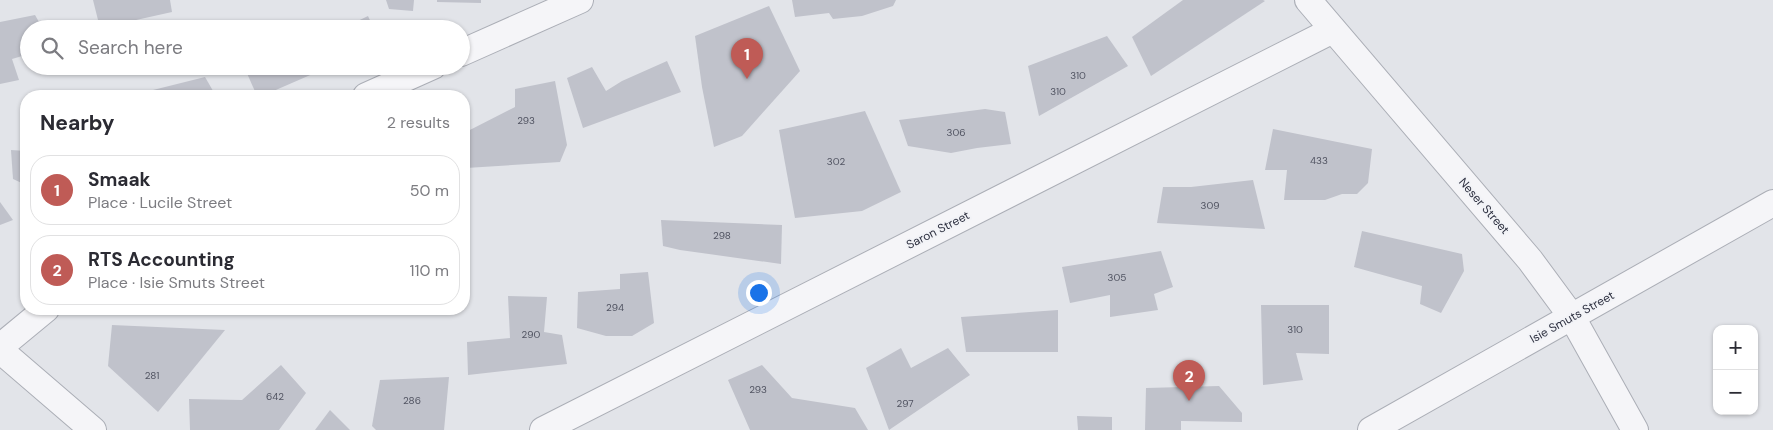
<!DOCTYPE html>
<html lang="en">
<head>
<meta charset="utf-8">
<style>
  body { margin:0; font-family:"DM Sans",sans-serif; background:#f7f7f7; color:#2b2b33 }
  .controls { position:absolute; right:15px; bottom:15px; display:grid; overflow:hidden; border-radius:10px; box-shadow:0 1px 4px #0004 }
  .controls button { width:45px; height:45px; display:grid; place-items:center; padding:0; border:0; border-bottom:1px solid #e1e1e2; background:#fff; color:#2b2b33; font:25px sans-serif }
  .you { position:absolute; left:758px; top:292px; width:18px; height:18px; margin:-12px; border:4px solid #fff; border-radius:50%; background:#1a73e8; box-shadow:0 0 0 8px #1a73e833 }
  .badge { display:grid; place-items:center; width:32px; height:32px; border-radius:50%; background:#bf5b56; color:#fff; font-size:16px; font-weight:700 }
  .pin { position:absolute; translate:-50% -41px; filter:drop-shadow(0 1px 2px #0008) }
  .pin::after { content:''; position:absolute; top:26px; width:18px; height:15px; background:inherit; clip-path:polygon(0 0,100% 0,50% 100%) }
  .list { margin:0; padding:0; list-style:none }
  h2 { display:flex; justify-content:space-between; align-items:center; height:65px; margin:0; padding:0 20px; font-size:21px }
  h2 small { font-size:16px; font-weight:400; color:#7c7c81 }
  .list li { display:grid; grid-template-columns:32px 1fr auto; gap:15px; align-items:center; box-sizing:border-box; height:70px; margin:0 10px 10px; padding:0 10px; border:1px solid #e1e1e2; border-radius:20px }
  .list b { display:block; font-size:19px; white-space:nowrap }
  .list p { margin:0; font-size:16px; white-space:nowrap; color:#7c7c81 }
  .list em { font-size:16px; font-style:normal; color:#7c7c81 }
  .icon { flex:none; width:28px; height:28px; fill:none; stroke:currentColor; stroke-width:2; stroke-linecap:round; stroke-linejoin:round }
  .map { position:relative; flex:none; width:1773px; height:430px; overflow:hidden }
  .search { position:absolute; background:#fff; box-shadow:0 1px 4px #0004; left:20px; top:20px; width:450px; height:55px; display:flex; align-items:center; gap:12px; box-sizing:border-box; padding:0 18px; border-radius:28px; color:#7c7c81; font-size:19px }
  .panel { position:absolute; background:#fff; box-shadow:0 1px 4px #0004; left:20px; top:90px; width:450px; height:225px; border-radius:20px }
  .map>svg:first-child { display:block }
</style>
</head>
<body>
<div class="map">
<svg width="1773" height="430" viewBox="0 0 1773 430">
  <rect width="100%" height="100%" fill="#e2e4e9"/>
  <g fill="#c0c2cb">
    <path d="M93,0H170L172,12L100,28Z"/>
    <path d="M386,0H414L413,11L389,9Z"/>
    <path d="M437,0H481V3L437,2Z"/>
    <path d="M792,0H896L893,6L862,16L833,19L829,13L795,17Z"/>
    <path d="M1183,0H1263L1265,1L1151,76L1132,37Z"/>
    <path d="M769,6L800,71L742,136L714,147L702,87L695,36Z"/>
    <path d="M35,15L43,29H29V54L12,59L19,80L0,84V22Z"/>
    <path d="M368,16L374,29H341Z"/>
    <path d="M1107,36L1128,66L1039,116L1028,66Z"/>
    <path d="M667,61L681,92L583,128L567,78L592,67L606,91L622,81Z"/>
    <path d="M257,66H331L262,96H257L246,71Z"/>
    <path d="M205,77L216,96H129Z"/>
    <path d="M555,81L567,145L560,162L466,168L464,161V133L515,107V89Z"/>
    <path d="M985,109L1005,112L1011,144L977,148L951,153L908,146L899,120Z"/>
    <path d="M865,111L901,192L862,211L795,218L779,130Z"/>
    <path d="M1273,129L1372,149L1368,183L1357,194H1342L1325,200H1284L1287,170H1265Z"/>
    <path d="M11,150L26,151V185L13,179Z"/>
    <path d="M1253,180L1265,229L1157,223L1163,187H1191Z"/>
    <path d="M0,202L13,220L0,225Z"/>
    <path d="M661,220L782,225L781,264L680,250L663,246Z"/>
    <path d="M1362,231L1462,254L1464,271L1441,313L1420,304L1422,286L1354,267Z"/>
    <path d="M1161,251L1173,287L1154,294L1158,310L1110,317V295L1070,303L1062,267Z"/>
    <path d="M648,272L654,323L632,336H606L577,328L578,292L620,289V274Z"/>
    <path d="M508,296L547,297L544,332L562,335L567,364L468,375L467,342L510,338Z"/>
    <path d="M1261,305H1329V354L1296,353L1303,380L1263,385Z"/>
    <path d="M1058,310V352H966L961,317Z"/>
    <path d="M112,325L225,330L158,412L108,366Z"/>
    <path d="M901,348L911,368L948,348L970,375L889,430L866,368Z"/>
    <path d="M281,365L306,393L279,430H190L189,399L242,400Z"/>
    <path d="M762,365L792,398L855,408L868,430H750L728,380Z"/>
    <path d="M449,377L444,430H376L372,426L380,380Z"/>
    <path d="M1219,386L1242,413V422L1181,421V430H1145L1146,388Z"/>
    <path d="M330,410L350,430H315Z"/>
    <path d="M1077,416L1112,417V430H1078Z"/>
  </g>
  <g fill="none" stroke-linecap="round" stroke-linejoin="round">
    <g stroke="#abaeb6" stroke-width="28">
      <g id="minor">
        <path d="M1308,0L1530,260L1572,317L1635,430"/>
        <path d="M461,53L580,0"/>
        <path d="M366,96L433,66"/>
        <path d="M0,347L46,309"/>
        <path d="M0,350L93,430"/>
        <path d="M543,430L1333,30"/>
        <path d="M1371,430L1773,203"/>
      </g>
    </g>
    <use href="#minor" stroke="#f5f5f8" stroke-width="26"/>
  </g>
  <g text-anchor="middle" dominant-baseline="central" stroke-width="4" stroke-linejoin="round" paint-order="stroke">
    <g font-size="10" fill="#515462">
      <text x="1078" y="75">310</text>
      <text x="1058" y="91">310</text>
      <text x="526" y="120">293</text>
      <text x="956" y="132">306</text>
      <text x="1319" y="160">433</text>
      <text x="836" y="161">302</text>
      <text x="1210" y="205">309</text>
      <text x="722" y="235">298</text>
      <text x="1117" y="277">305</text>
      <text x="615" y="307">294</text>
      <text x="1295" y="329">310</text>
      <text x="531" y="334">290</text>
      <text x="152" y="375">281</text>
      <text x="758" y="389">293</text>
      <text x="275" y="396">642</text>
      <text x="412" y="400">286</text>
      <text x="905" y="403">297</text>
    </g>
    <g font-size="12" fill="#2c2f3f" stroke="#f2f3f7">
      <text transform="translate(1484 206) rotate(49)">Neser Street</text>
      <text transform="translate(938 230) rotate(-27)">Saron Street</text>
      <text transform="translate(1572 317) rotate(-29)">Isie Smuts Street</text>
    </g>
  </g>
</svg>
<div class="controls">
<button>+</button>
<button>−</button>
</div>
<div class="you"></div>
<div class="pin badge" style="left:747px;top:79px">1</div>
<div class="pin badge" style="left:1189px;top:401px">2</div>
<div class="search"><svg class="icon" aria-label="search" viewBox="0 0 24 24"><circle cx="10" cy="10" r="6"/><path d="M15 15l6 6"/></svg>Search here</div>
<section class="panel">
<h2>Nearby<small>2 results</small></h2>
<ul class="list">
<li><span class="badge">1</span><div><b>Smaak</b><p>Place · Lucile Street</p></div><em>50 m</em></li>
<li><span class="badge">2</span><div><b>RTS Accounting</b><p>Place · Isie Smuts Street</p></div><em>110 m</em></li>
</ul>
</section>
</div>
</body>
</html>
